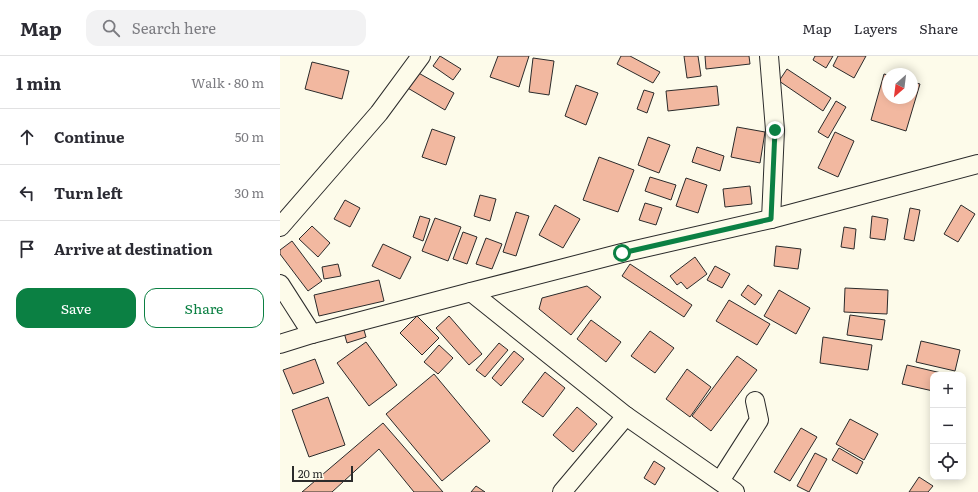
<!DOCTYPE html>
<html lang="en">
<head>
<meta charset="utf-8">
<style>
  body { margin:0; font-family:Literata,serif; background:#f2f2f3; color:#2b2b33 }
  .controls { position:absolute; right:12px; bottom:12px; display:grid; overflow:hidden; border-radius:8px; box-shadow:0 2px 10px #0003 }
  .controls button { width:36px; height:36px; display:grid; place-items:center; padding:0; border:0; border-bottom:1px solid #e1e1e2; background:#fff; color:#2b2b33; font:20px sans-serif }
  .compass { position:absolute; left:602px; top:12px; width:36px; height:36px; border-radius:50%; background:#fff; box-shadow:0 2px 10px #0003; rotate:208deg }
  .scale { position:absolute; left:12px; bottom:10px; width:61px; box-sizing:border-box; padding-left:4px; border:2px solid #2b2b2b; border-top:0; font-size:11px; line-height:14px; white-space:nowrap; color:#2b2b2b; -webkit-text-stroke:3px #fdfbea; paint-order:stroke }
  .stop { position:absolute; width:12px; height:12px; margin:-9px; border:3px solid #0b8043; border-radius:50%; background:#fff }
  .stop.end { background:#0b8043; border-color:#fff; box-shadow:0 1px 4px #0008 }
  .list { margin:0; padding:0; list-style:none }
  h2 { display:flex; justify-content:space-between; align-items:center; height:52px; margin:0; padding:0 16px; font-size:17px }
  h2 small { font-size:13px; font-weight:400; color:#7c7c81 }
  .list li { display:grid; grid-template-columns:26px 1fr auto; gap:12px; align-items:center; box-sizing:border-box; height:56px; padding:0 16px; border-top:1px solid #e1e1e2 }
  .list b { display:block; font-size:15px; white-space:nowrap }
  .list em { font-size:13px; font-style:normal; color:#7c7c81 }
  .actions { display:flex; gap:8px; padding:12px 16px }
  .actions a { flex:1; padding:9px 0; border:1px solid #0b8043; border-radius:12px; text-align:center; font-size:14px; color:#0b8043 }
  .actions .main { background:#0b8043; color:#fff }
  .icon { flex:none; width:22px; height:22px; fill:none; stroke:currentColor; stroke-width:2; stroke-linecap:round; stroke-linejoin:round }
  .map { position:relative; flex:none; width:698px; height:436px; overflow:hidden }
  header { display:flex; align-items:center; gap:24px; box-sizing:border-box; height:56px; padding:0 20px; background:#fff; border-bottom:1px solid #e1e1e2 }
  header strong { font-size:19px }
  nav { display:flex; gap:22px; margin-inline-start:auto; font-size:14px }
  .search { width:280px; height:36px; background:#f2f2f3; display:flex; align-items:center; gap:10px; box-sizing:border-box; padding:0 14px; border-radius:12px; color:#7c7c81; font-size:15px }
  main { display:flex }
  aside { flex:1; background:#fff }
  .map>svg:first-child { display:block }
</style>
</head>
<body>
<header>
<strong>Map</strong>
<div class="search"><svg class="icon" aria-label="search" viewBox="0 0 24 24"><circle cx="10" cy="10" r="6"/><path d="M15 15l6 6"/></svg>Search here</div>
<nav><a>Map</a><a>Layers</a><a>Share</a></nav>
</header>
<main>
<aside>
<h2>1 min<small>Walk · 80 m</small></h2>
<ul class="list">
<li><svg class="icon" aria-label="ahead" viewBox="0 0 24 24"><path d="M12 20V5M6 11l6-6 6 6"/></svg><div><b>Continue</b></div><em>50 m</em></li>
<li><svg class="icon" aria-label="left" viewBox="0 0 24 24"><path d="M17 20v-9H6M10 6l-5 5 5 5"/></svg><div><b>Turn left</b></div><em>30 m</em></li>
<li><svg class="icon" aria-label="arrive" viewBox="0 0 24 24"><path d="M6 21V4h12l-3 4 3 4H6"/></svg><div><b>Arrive at destination</b></div></li>
</ul>
<div class="actions"><a class="main">Save</a><a>Share</a></div>
</aside>
<div class="map">
<svg width="698" height="436" viewBox="0 0 698 436">
  <rect width="100%" height="100%" fill="#fdfbea"/>
  <g fill="#f2b8a0" stroke="#2b2b2b">
    <path d="M160,0L181,13L173,24L153,10Z"/>
    <path d="M218,0H249L239,31L210,21Z"/>
    <path d="M341,0H350L380,16L373,27L337,8Z"/>
    <path d="M404,0H418L421,20L407,22Z"/>
    <path d="M425,0H469L470,8L426,13Z"/>
    <path d="M535,0H553L546,12L533,4Z"/>
    <path d="M558,0H586L574,22L553,10Z"/>
    <path d="M253,2L274,5L269,39L249,36Z"/>
    <path d="M32,6L69,15L62,43L25,33Z"/>
    <path d="M507,13L551,42L543,55L499,25Z"/>
    <path d="M135,15L174,37L165,54L126,31Z"/>
    <path d="M604,18L608,19V42H632V26L640,28L626,75L591,64Z"/>
    <path d="M296,29L318,37L306,69L285,60Z"/>
    <path d="M437,30L439,49L388,55L386,35Z"/>
    <path d="M364,34L374,37L367,57L357,53Z"/>
    <path d="M556,45L566,51L548,82L538,76Z"/>
    <path d="M457,71L485,76L480,107L451,101Z"/>
    <path d="M152,73L175,81L166,109L142,101Z"/>
    <path d="M555,76L574,85L558,121L538,112Z"/>
    <path d="M368,81L390,89L379,117L358,109Z"/>
    <path d="M417,91L444,100L440,115L412,106Z"/>
    <path d="M319,101L354,114L338,156L303,144Z"/>
    <path d="M370,121L396,129L391,144L365,135Z"/>
    <path d="M406,122L427,129L418,157L396,150Z"/>
    <path d="M470,130L472,148L445,151L443,133Z"/>
    <path d="M200,139L216,143L210,165L194,160Z"/>
    <path d="M65,144L80,152L70,171L54,163Z"/>
    <path d="M365,147L382,152L376,169L359,164Z"/>
    <path d="M275,149L300,163L283,192L259,179Z"/>
    <path d="M681,149L695,158L678,186L664,178Z"/>
    <path d="M630,152L640,154L634,185L624,183Z"/>
    <path d="M236,156L249,160L236,200L223,196Z"/>
    <path d="M140,160L150,163L143,185L133,181Z"/>
    <path d="M592,160L608,163L605,184L590,182Z"/>
    <path d="M155,162L181,171L168,205L142,195Z"/>
    <path d="M32,170L50,187L38,201L19,183Z"/>
    <path d="M564,171L576,173L574,193L561,191Z"/>
    <path d="M183,176L197,181L187,208L173,203Z"/>
    <path d="M206,182L222,188L212,213L196,208Z"/>
    <path d="M12,185L42,225L28,235L0,198V194Z"/>
    <path d="M103,188L131,201L120,223L92,210Z"/>
    <path d="M496,190L521,193L518,213L494,210Z"/>
    <path d="M415,201L427,218L407,233L401,226L397,229L390,220Z"/>
    <path d="M58,208L61,220L44,223L42,211Z"/>
    <path d="M350,208L412,249L404,261L342,220Z"/>
    <path d="M435,210L450,218L442,232L427,224Z"/>
    <path d="M99,224L104,245L39,260L34,239Z"/>
    <path d="M468,229L482,239L475,249L461,239Z"/>
    <path d="M307,230L321,241L291,279L259,253L262,242Z"/>
    <path d="M565,232L608,234L607,258L564,256Z"/>
    <path d="M499,234L530,252L516,278L484,260Z"/>
    <path d="M449,244L490,268L477,289L436,265Z"/>
    <path d="M570,259L605,264L602,284L567,279Z"/>
    <path d="M137,260L159,282L142,299L120,277Z"/>
    <path d="M169,260L202,298L189,309L156,272Z"/>
    <path d="M311,264L341,286L326,306L297,283Z"/>
    <path d="M82,267L86,281L67,287L63,273Z"/>
    <path d="M370,275L394,292L375,317L351,300Z"/>
    <path d="M543,281L592,289L588,314L540,307Z"/>
    <path d="M641,285L680,294L675,315L636,306Z"/>
    <path d="M86,286L117,329L89,350L57,307Z"/>
    <path d="M219,287L228,294L205,321L196,314Z"/>
    <path d="M159,289L173,302L158,318L144,306Z"/>
    <path d="M234,295L244,303L221,330L212,322Z"/>
    <path d="M457,300L477,314L431,375L412,360Z"/>
    <path d="M35,303L44,327L13,338L3,314Z"/>
    <path d="M627,309L670,319H653V335L622,328Z"/>
    <path d="M407,313L431,331L410,361L386,343Z"/>
    <path d="M265,316L285,332L263,361L242,346Z"/>
    <path d="M154,318L210,385L162,425L106,358Z"/>
    <path d="M48,341L65,389L29,401L12,354Z"/>
    <path d="M297,351L317,368L293,396L273,379Z"/>
    <path d="M570,363L598,378L584,404L556,388Z"/>
    <path d="M103,367L163,436H134L99,393L52,436H22Z"/>
    <path d="M521,372L537,381L510,425L494,416Z"/>
    <path d="M559,392L583,406L577,418L552,404Z"/>
    <path d="M535,397L547,403L529,436L517,430Z"/>
    <path d="M374,405L385,412L375,429L364,422Z"/>
    <path d="M639,421L653,430L648,436H629Z"/>
    <path d="M196,430L205,436H191Z"/>
  </g>
  <g fill="none" stroke-linecap="round" stroke-linejoin="round">
    <g stroke="#2b2b2b" stroke-width="20">
      <g id="street">
        <path d="M489,0L495,74L491,163"/>
        <path d="M0,171L99,57L141,0"/>
        <path d="M0,228L32,278"/>
        <path d="M191,236L346,360L455,436"/>
        <path d="M0,288L32,278L191,236L342,197L491,163L698,108"/>
        <path d="M440,425L479,364L475,345"/>
        <path d="M282,436L346,360"/>
      </g>
    </g>
    <use href="#street" stroke="#fdfbea" stroke-width="18"/>
  </g>
  <g fill="none" stroke-linecap="round" stroke-linejoin="round">
    <path stroke="#0b8043" stroke-width="5" d="M342,197L491,163L495,74"/>
  </g>
</svg>
<div class="controls">
<button>+</button>
<button>−</button>
<button><svg class="icon" aria-label="locate" viewBox="0 0 24 24"><circle cx="12" cy="12" r="6"/><path d="M12 2v4M12 18v4M2 12h4M18 12h4"/></svg></button>
</div>
<svg class="compass" viewBox="-18 -18 36 36"><path d="M0-13l5 13h-10z" fill="#e53935"/><path d="M0 13l5-13h-10z" fill="#7c7c81"/></svg>
<div class="scale">20 m</div>
<div class="stop" style="left:342px;top:197px"></div>
<div class="stop end" style="left:495px;top:74px"></div>
</div>
</main>
</body>
</html>
